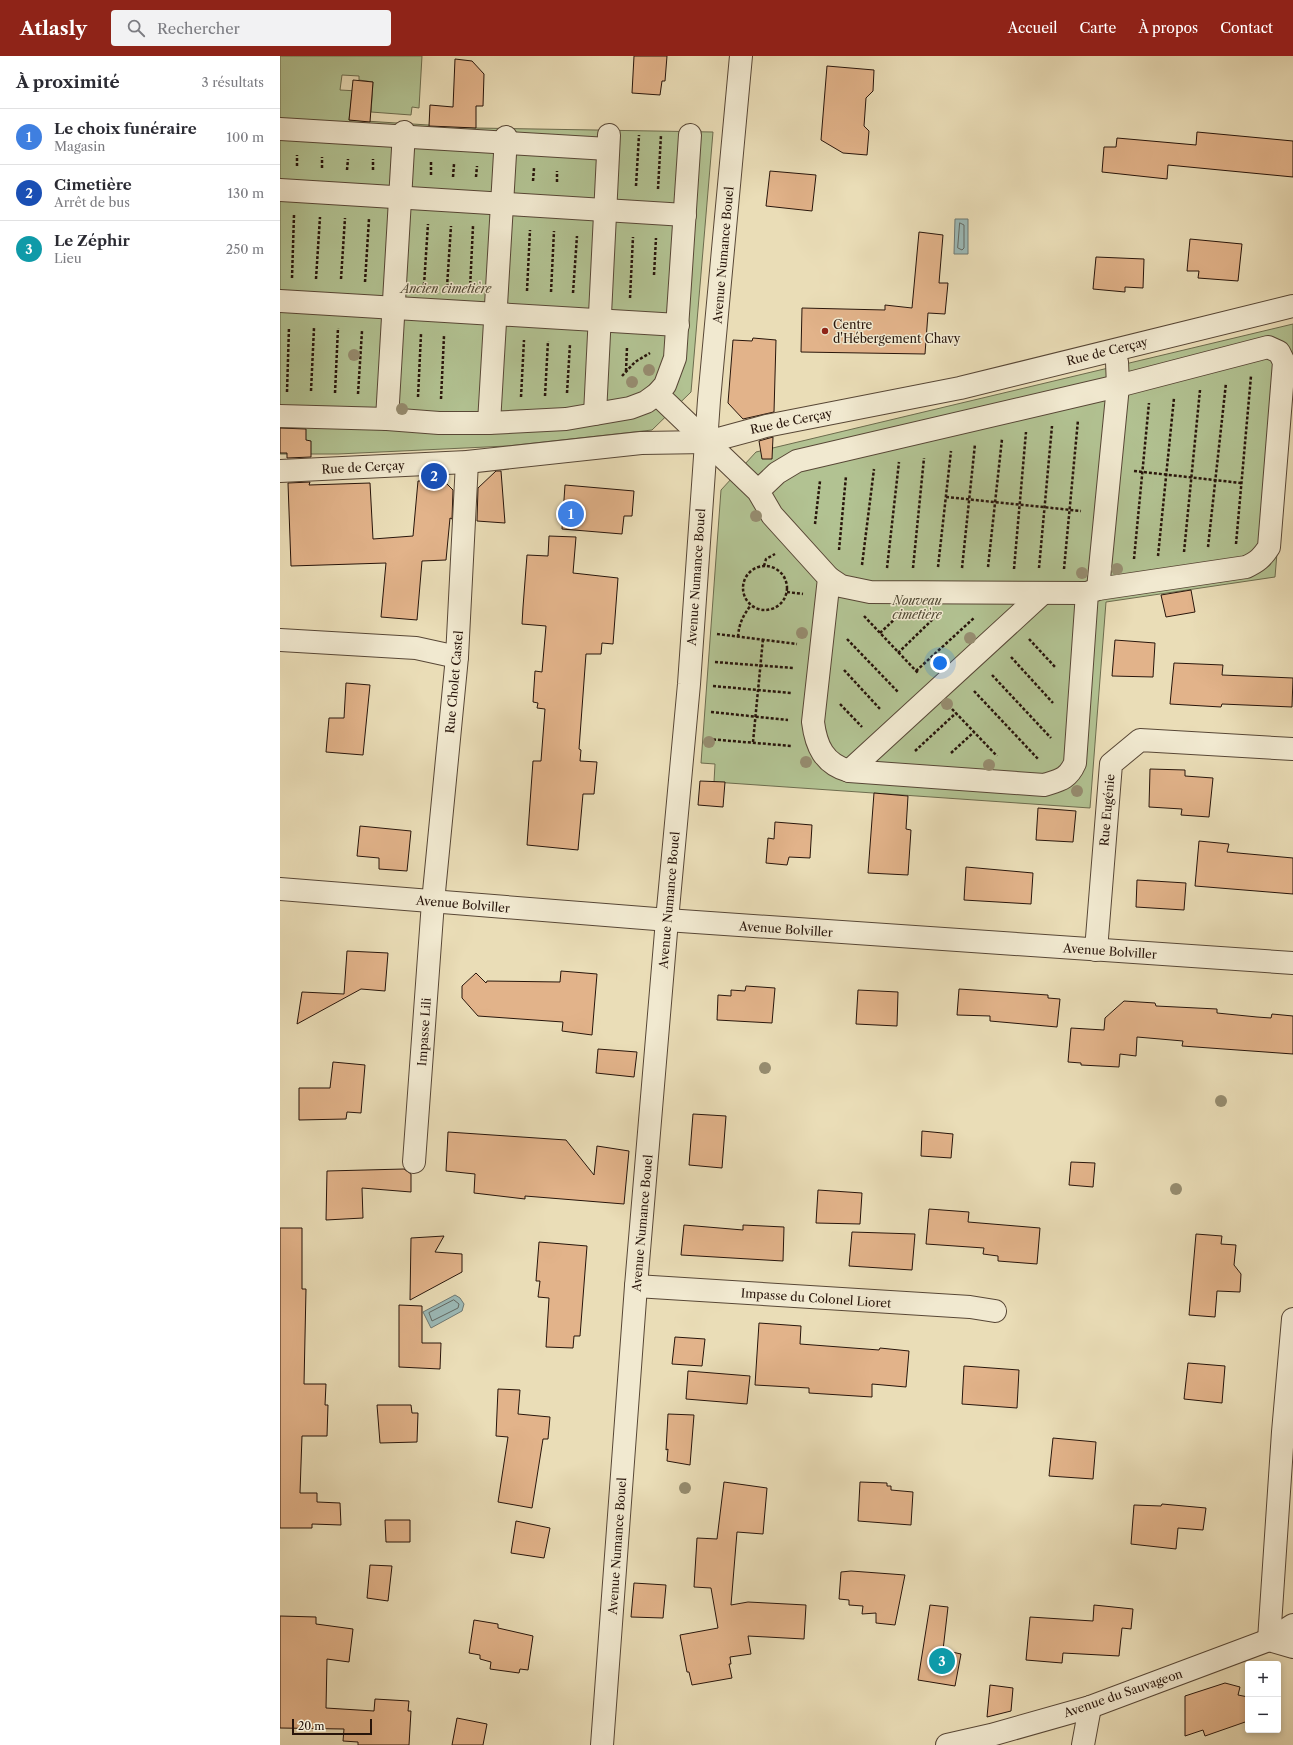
<!DOCTYPE html>
<html lang="fr">
<head>
<meta charset="utf-8">
<style>
  body { margin:0; font-family:"Libre Caslon Text",serif; background:#f2f2f3; color:#2b2b33 }
  .controls { position:absolute; right:12px; bottom:12px; display:grid; overflow:hidden; border-radius:4px; box-shadow:0 2px 6px #0003 }
  .controls button { width:36px; height:36px; display:grid; place-items:center; padding:0; border:0; border-bottom:1px solid #e1e1e2; background:#fff; color:#2b2b33; font:20px sans-serif }
  .scale { position:absolute; left:12px; bottom:10px; width:80px; box-sizing:border-box; padding-left:4px; border:2px solid #28150b; border-top:0; font-size:11px; line-height:14px; white-space:nowrap; color:#28150b; -webkit-text-stroke:3px #f1e9d0; paint-order:stroke }
  .you { position:absolute; left:660px; top:607px; width:14px; height:14px; margin:-10px; border:3px solid #fff; border-radius:50%; background:#1a73e8; box-shadow:0 0 0 6px #1a73e833 }
  .badge { display:grid; place-items:center; width:26px; height:26px; border-radius:50%; background:#8f2418; color:#fff; font-size:13px; font-weight:700 }
  .pin { position:absolute; translate:-50% -50%; border:2px solid #fff; box-shadow:0 1px 4px #0006 }
  .list { margin:0; padding:0; list-style:none }
  h2 { display:flex; justify-content:space-between; align-items:center; height:52px; margin:0; padding:0 16px; font-size:17px }
  h2 small { font-size:13px; font-weight:400; color:#7c7c81 }
  .list li { display:grid; grid-template-columns:26px 1fr auto; gap:12px; align-items:center; box-sizing:border-box; height:56px; padding:0 16px; border-top:1px solid #e1e1e2 }
  .list b { display:block; font-size:15px; white-space:nowrap }
  .list p { margin:0; font-size:13px; white-space:nowrap; color:#7c7c81 }
  .list em { font-size:13px; font-style:normal; color:#7c7c81 }
  .icon { flex:none; width:22px; height:22px; fill:none; stroke:currentColor; stroke-width:2; stroke-linecap:round; stroke-linejoin:round }
  .map { position:relative; flex:none; width:1013px; height:1689px; overflow:hidden }
  header { display:flex; align-items:center; gap:24px; box-sizing:border-box; height:56px; padding:0 20px; background:#8f2418; color:#fff }
  header strong { font-size:19px }
  nav { display:flex; gap:22px; margin-inline-start:auto; font-size:14px }
  .search { width:280px; height:36px; background:#f2f2f3; display:flex; align-items:center; gap:10px; box-sizing:border-box; padding:0 14px; border-radius:4px; color:#7c7c81; font-size:15px }
  main { display:flex }
  aside { flex:1; background:#fff }
  .map>svg:first-child { display:block }
</style>
</head>
<body>
<header>
<strong>Atlasly</strong>
<div class="search"><svg class="icon" aria-label="search" viewBox="0 0 24 24"><circle cx="10" cy="10" r="6"/><path d="M15 15l6 6"/></svg>Rechercher</div>
<nav><a>Accueil</a><a>Carte</a><a>À propos</a><a>Contact</a></nav>
</header>
<main>
<aside>
<h2>À proximité<small>3 résultats</small></h2>
<ul class="list">
<li><span class="badge" style="background:#3f7fe0">1</span><div><b>Le choix funéraire</b><p>Magasin</p></div><em>100 m</em></li>
<li><span class="badge" style="background:#1a4fb4">2</span><div><b>Cimetière</b><p>Arrêt de bus</p></div><em>130 m</em></li>
<li><span class="badge" style="background:#0f9aa8">3</span><div><b>Le Zéphir</b><p>Lieu</p></div><em>250 m</em></li>
</ul>
</aside>
<div class="map">
<svg width="1013" height="1689" viewBox="0 0 1013 1689">
  <rect width="100%" height="100%" fill="#eaddb7"/>
  <filter id="stains"><feTurbulence type="fractalNoise" baseFrequency=".005" numOctaves="4"/><feColorMatrix values="0 0 0 0 .2 0 0 0 0 .09 0 0 0 0 .02 0 0 0 .5 -.17"/></filter>
  <radialGradient id="worn" r=".72"><stop offset=".6" stop-color="#630" stop-opacity="0"/><stop offset="1" stop-color="#630" stop-opacity=".3"/></radialGradient>
  <g fill="#b2c292" stroke="#6d6c4e">
    <path d="M0,0H142L139,52L132,51L131,59L91,56L93,26L79,24V20L62,19L60,34L78,35L72,38L69,64L196,72L433,76L411,336L372,374L227,390L58,398H0Z"/>
    <path d="M1013,268V307L995,521L826,546L810,752L434,726L435,708L421,707L441,434L476,396Z"/>
  </g>
  <g fill="#9bbab8" stroke="#6d7873">
    <path d="M675,163H688V198H674Z"/>
    <path d="M175,1239L180,1242L184,1248L182,1255L151,1272L143,1256Z"/>
  </g>
  <g fill="none" stroke-linecap="round" stroke-linejoin="round">
    <g stroke="#626862" stroke-width="1">
      <path d="M680,167L684,169V192L682,194L678,192Z"/>
      <path d="M174,1244L179,1248L178,1252L152,1265L149,1257Z"/>
    </g>
  </g>
  <g fill="#e2b38a" stroke="#28150b">
    <path d="M354,0H387L385,25H382L380,39L352,37Z"/>
    <path d="M175,3L192,5L204,18L203,50H196V72L149,70L150,49L173,51Z"/>
    <path d="M547,10L594,14L593,35L586,42L584,70L589,75L587,99L563,97L541,84Z"/>
    <path d="M73,24L93,26L90,66L69,64Z"/>
    <path d="M917,76L1013,85V121L888,109L887,123L822,116L824,91H836L837,82L916,89Z"/>
    <path d="M490,115L536,119L532,155L486,150Z"/>
    <path d="M639,176L663,179L659,227H668L665,258L648,257L645,298L521,296L522,252L605,254V249L632,252Z"/>
    <path d="M910,183L962,188L958,225L918,222L919,215H907Z"/>
    <path d="M816,201L864,203L863,232L845,231V236L813,233Z"/>
    <path d="M473,282L496,284L494,356L463,363L448,347L453,284L472,285Z"/>
    <path d="M0,372L26,373V384L31,385V401L7,402V397H0Z"/>
    <path d="M493,381L492,403H482L479,385Z"/>
    <path d="M216,415H221L225,467L197,465L198,432Z"/>
    <path d="M163,424L173,434L172,463L170,462L166,504L142,505L137,564L101,561L106,507L11,510L8,427L30,426L29,429L90,427L93,483L133,480L138,425Z"/>
    <path d="M285,429L354,435L352,460H344L342,478L282,473Z"/>
    <path d="M269,480L296,481L293,517L338,522L333,588L322,587L321,598H306L299,693L301,694L300,705L317,706L314,738H303L298,794L247,789L253,705H261L265,653L257,652L258,647L253,646L255,615L262,616L266,570L242,568L243,551L247,499L268,500Z"/>
    <path d="M911,534L915,556L886,561L881,539Z"/>
    <path d="M835,584L875,587L873,621L832,620Z"/>
    <path d="M894,607L943,609L942,619L1013,622L1012,651L942,648L941,651L890,648Z"/>
    <path d="M66,627L90,629L83,699L46,696L49,662H64Z"/>
    <path d="M870,713L905,714V720L933,722L929,761L901,759L902,753L869,751Z"/>
    <path d="M420,725L445,726L443,751L418,749Z"/>
    <path d="M594,737L628,740L626,773L631,774L628,819L588,817Z"/>
    <path d="M758,752L796,755L793,786L756,784Z"/>
    <path d="M495,766L532,769L530,802L509,801L507,809L486,807L488,782L494,783Z"/>
    <path d="M80,770L131,775L127,815L99,813V802L77,800Z"/>
    <path d="M919,785L949,788L947,796L1013,802V838L915,830Z"/>
    <path d="M686,811L753,817L751,848L684,844Z"/>
    <path d="M857,824L906,827L904,854L856,851Z"/>
    <path d="M67,895L108,897L105,935L81,933L17,968L22,936L64,938Z"/>
    <path d="M281,915L317,918L312,979L282,975L283,966L198,960L182,942V930L196,917L206,927L207,925L280,926Z"/>
    <path d="M466,930L495,932L492,967L437,964L438,939L451,940V934L465,935Z"/>
    <path d="M679,933L768,939V942L780,943L777,971L710,965V960L677,959Z"/>
    <path d="M578,934L618,936L617,970L576,968Z"/>
    <path d="M844,945L875,947L876,950L937,953V957L977,961L991,962L992,958L1013,960V998L902,990L903,985L857,981L856,1000L840,998L839,1011L801,1009V1007L788,1006L791,972L824,974L825,962Z"/>
    <path d="M318,993L357,996L354,1021L316,1017Z"/>
    <path d="M53,1006L85,1009L81,1057L67,1056L66,1063L19,1064V1032H50Z"/>
    <path d="M413,1058L446,1060L442,1112L409,1109Z"/>
    <path d="M642,1075L673,1078L671,1102L641,1100Z"/>
    <path d="M168,1076L286,1084L314,1119L317,1090L349,1095L344,1148L245,1140V1143L194,1137L195,1118L166,1115Z"/>
    <path d="M791,1106L815,1107L813,1131L789,1129Z"/>
    <path d="M124,1113L131,1118V1136L82,1132L83,1162L46,1164L47,1115Z"/>
    <path d="M538,1134L582,1137L580,1168L536,1167Z"/>
    <path d="M649,1153L689,1156L688,1166L760,1172L757,1208L718,1205V1200L703,1198L704,1192L646,1188Z"/>
    <path d="M404,1169L463,1174V1169L504,1171L503,1205L401,1199Z"/>
    <path d="M0,1172H22V1233H26L24,1328H46L45,1349H48L47,1380H22L20,1437H37V1446L60,1447L61,1469L32,1468V1472H0Z"/>
    <path d="M572,1176L635,1178L632,1214L569,1210Z"/>
    <path d="M916,1178L942,1180L941,1188L956,1189L954,1209L961,1218L960,1236L937,1235L935,1261L909,1259Z"/>
    <path d="M164,1180L155,1196L182,1198V1216L130,1244L131,1182Z"/>
    <path d="M259,1186L307,1190L300,1280H294L293,1292L266,1291L269,1242L258,1241L260,1225H256Z"/>
    <path d="M119,1249L142,1250V1287H161L160,1313L119,1311Z"/>
    <path d="M479,1267L521,1270L520,1288L599,1294L600,1292L629,1295L626,1331L592,1328V1341L529,1337V1332L475,1329Z"/>
    <path d="M395,1281L425,1283L422,1310L392,1308Z"/>
    <path d="M908,1307L945,1310L942,1347L904,1343Z"/>
    <path d="M684,1310L739,1314L737,1352L682,1348Z"/>
    <path d="M408,1315L470,1320L467,1348L406,1343Z"/>
    <path d="M218,1333L240,1334L238,1358L270,1361L268,1383H263L252,1452L218,1446L228,1381L216,1380Z"/>
    <path d="M97,1349H131L132,1357H138L137,1386L100,1387Z"/>
    <path d="M388,1358L414,1359L410,1409L387,1405L388,1393L386,1394Z"/>
    <path d="M773,1382L816,1386L813,1423L769,1420Z"/>
    <path d="M444,1426L487,1432L483,1478L457,1476L451,1549L468,1546L526,1549L524,1583L468,1580L471,1598L450,1601L451,1608H449L452,1622L412,1629L409,1616H407L400,1579L438,1572L431,1532L414,1531L417,1482L437,1483Z"/>
    <path d="M580,1426L607,1427V1430H611V1434L633,1436L631,1469L578,1465Z"/>
    <path d="M882,1448L926,1452L923,1474L898,1472L896,1493L851,1488L854,1449L881,1450Z"/>
    <path d="M105,1464H130V1486H106Z"/>
    <path d="M236,1465L270,1472L264,1502L231,1497Z"/>
    <path d="M90,1509L112,1510L108,1545L87,1542Z"/>
    <path d="M571,1515L625,1519L615,1569L596,1567V1557L582,1558L583,1550L569,1549V1544L559,1543L561,1516Z"/>
    <path d="M354,1527L386,1529L383,1562L351,1561Z"/>
    <path d="M650,1549L668,1551L663,1594L681,1598L675,1630L638,1624Z"/>
    <path d="M814,1549L853,1553L851,1573L842,1572L839,1600L783,1597L782,1607L746,1604L750,1561L813,1565Z"/>
    <path d="M0,1560L36,1561V1568L73,1573L69,1606L47,1603L46,1652L94,1655L95,1643L129,1645L128,1655H131L129,1689H78V1686L63,1685L64,1673L0,1672Z"/>
    <path d="M194,1564L218,1568V1572L253,1580L248,1614L240,1613L239,1617L210,1613L211,1606L200,1603V1599L189,1597Z"/>
    <path d="M945,1627L960,1631L958,1639L968,1641V1665L925,1680L923,1674L905,1680V1640Z"/>
    <path d="M710,1629L733,1632L731,1655L707,1661Z"/>
    <path d="M177,1662L207,1668L203,1689H172Z"/>
  </g>
  <g fill="none" stroke-linecap="round" stroke-linejoin="round">
    <g stroke="#584736" stroke-width="24">
      <g id="minor">
        <path d="M0,73L328,93"/>
        <path d="M0,134L405,159"/>
        <path d="M0,245L398,269"/>
        <path d="M377,338L478,435L492,459L549,522L533,666C536,690 544,708 569,715L764,729C780,724 788,723 795,707L807,537L818,533L966,511C977,506 982,502 989,491L1004,306L999,296L988,291L838,330L517,405L497,417L478,435"/>
        <path d="M315,358L329,79"/>
        <path d="M0,360L107,363L159,367H209L286,363L350,352L366,346L377,338L385,329L395,302L410,79"/>
        <path d="M107,363L124,76"/>
        <path d="M209,367L226,81"/>
        <path d="M0,415L187,406L361,387L427,386L486,370L680,332L1013,250"/>
        <path d="M549,522L561,530L590,536L807,537"/>
        <path d="M818,533L838,330L837,306"/>
        <path d="M0,584L136,592L177,601"/>
        <path d="M569,715L763,537"/>
        <path d="M0,833L401,865L1013,907"/>
        <path d="M816,894L831,708L860,684L1013,693"/>
        <path d="M134,1106L153,846L177,601L187,406"/>
        <path d="M356,1230L690,1251L715,1255"/>
        <path d="M1013,1263L1003,1376L989,1584L1013,1591"/>
        <path d="M322,1689L356,1230L387,864L409,628L429,344L461,0"/>
        <path d="M667,1689L711,1679L810,1651L989,1584L1013,1569"/>
        <path d="M803,1689L810,1651"/>
      </g>
    </g>
    <g stroke="#28150b" stroke-width="2.5" stroke-dasharray="3 2" stroke-linecap="butt">
      <path d="M17,110V99"/>
      <path d="M42,112V101"/>
      <path d="M67,114L68,103"/>
      <path d="M93,114V103"/>
      <path d="M151,119V106"/>
      <path d="M173,121L174,108"/>
      <path d="M196,121L197,110"/>
      <path d="M253,125L254,112"/>
      <path d="M277,126V115"/>
      <path d="M356,130L359,79"/>
      <path d="M378,133L381,79"/>
      <path d="M374,219L376,182"/>
      <path d="M12,222L14,159"/>
      <path d="M36,223L40,161"/>
      <path d="M61,223L65,162"/>
      <path d="M85,226L89,163"/>
      <path d="M144,229L148,168"/>
      <path d="M167,231L171,170"/>
      <path d="M190,233L193,170"/>
      <path d="M247,235L250,174"/>
      <path d="M271,236L274,175"/>
      <path d="M293,237L297,180"/>
      <path d="M350,242L353,181"/>
      <path d="M346,315L347,291"/>
      <path d="M342,320L355,306L370,297"/>
      <path d="M31,335L34,272"/>
      <path d="M7,336L9,271"/>
      <path d="M55,337L58,272"/>
      <path d="M287,337L290,288"/>
      <path d="M78,338L82,275"/>
      <path d="M265,340L268,285"/>
      <path d="M138,341L141,278"/>
      <path d="M241,341L244,284"/>
      <path d="M161,343L164,280"/>
      <path d="M854,415L961,427"/>
      <path d="M666,441L801,455"/>
      <path d="M535,468L540,425"/>
      <path d="M956,488L971,320"/>
      <path d="M928,491L946,327"/>
      <path d="M559,494L566,420"/>
      <path d="M904,496L920,334"/>
      <path d="M878,500L894,342"/>
      <path d="M854,503L869,347"/>
      <path d="M582,509L594,413"/>
      <path d="M484,510L486,503L495,498"/>
      <circle cx="485" cy="532" r="22"/>
      <path d="M658,511L671,395"/>
      <path d="M708,511L722,383"/>
      <path d="M607,512L619,406"/>
      <path d="M633,512L644,402"/>
      <path d="M682,512L695,388"/>
      <path d="M759,512L772,370"/>
      <path d="M734,513L746,376"/>
      <path d="M784,513L798,364"/>
      <path d="M507,536L523,538"/>
      <path d="M584,560L638,617"/>
      <path d="M600,577L617,561"/>
      <path d="M437,578L517,588"/>
      <path d="M458,581C459,567 463,560 471,549"/>
      <path d="M567,583L618,636"/>
      <path d="M749,583L776,612"/>
      <path d="M618,597L654,562"/>
      <path d="M731,601L773,647"/>
      <path d="M435,606L513,612"/>
      <path d="M564,614L600,653"/>
      <path d="M636,615L695,561"/>
      <path d="M712,619L771,682"/>
      <path d="M433,630L511,637"/>
      <path d="M694,635L759,704"/>
      <path d="M560,648L582,671"/>
      <path d="M672,653L717,700"/>
      <path d="M431,656L508,664"/>
      <path d="M428,683L512,690"/>
      <path d="M473,686L483,583"/>
      <path d="M635,695L676,657"/>
      <path d="M671,697L694,676"/>
    </g>
    <use href="#minor" stroke="#f1e9d0" stroke-width="22"/>
  </g>
  <g fill="#968c6f">
    <circle cx="74" cy="299" r="6"/>
    <circle cx="369" cy="314" r="6"/>
    <circle cx="352" cy="326" r="6"/>
    <circle cx="122" cy="353" r="6"/>
    <circle cx="476" cy="460" r="6"/>
    <circle cx="837" cy="513" r="6"/>
    <circle cx="802" cy="517" r="6"/>
    <circle cx="522" cy="577" r="6"/>
    <circle cx="690" cy="582" r="6"/>
    <circle cx="667" cy="648" r="6"/>
    <circle cx="429" cy="686" r="6"/>
    <circle cx="526" cy="706" r="6"/>
    <circle cx="709" cy="709" r="6"/>
    <circle cx="797" cy="735" r="6"/>
    <circle cx="485" cy="1012" r="6"/>
    <circle cx="941" cy="1045" r="6"/>
    <circle cx="896" cy="1133" r="6"/>
    <circle cx="405" cy="1432" r="6"/>
  </g>
  <circle fill="#8f2418" stroke="#f1e9d0" stroke-width="1.5" cx="545" cy="275" r="4"/>
  <g text-anchor="middle" dominant-baseline="central" stroke-width="3" stroke-linejoin="round" paint-order="stroke">
    <g font-size="12" fill="#28150b" stroke="#f1e9d0">
      <text transform="translate(443 199) rotate(-85)">Avenue Numance Bouel</text>
      <text transform="translate(827 295) rotate(-14)">Rue de Cerçay</text>
      <text transform="translate(511 365) rotate(-12)">Rue de Cerçay</text>
      <text transform="translate(83 411) rotate(-3)">Rue de Cerçay</text>
      <text transform="translate(416 521) rotate(-86)">Avenue Numance Bouel</text>
      <text transform="translate(174 626) rotate(-85)">Rue Cholet Castel</text>
      <text transform="translate(827 754) rotate(-85)">Rue Eugénie</text>
      <text transform="translate(389 844) rotate(-85)">Avenue Numance Bouel</text>
      <text transform="translate(183 848) rotate(5)">Avenue Bolviller</text>
      <text transform="translate(506 873) rotate(4)">Avenue Bolviller</text>
      <text transform="translate(830 895) rotate(4)">Avenue Bolviller</text>
      <text transform="translate(144 976) rotate(-86)">Impasse Lili</text>
      <text transform="translate(362 1167) rotate(-85)">Avenue Numance Bouel</text>
      <text transform="translate(536 1242) rotate(4)">Impasse du Colonel Lioret</text>
      <text transform="translate(337 1490) rotate(-86)">Avenue Numance Bouel</text>
      <text transform="translate(843 1637) rotate(-19)">Avenue du Sauvageon</text>
    </g>
    <g font-size="12" font-style="italic" fill="#514934" stroke="#f1e9d0">
      <text x="166" y="232">Ancien cimetière</text>
      <text x="637" y="544">Nouveau<tspan x="637" dy="14">cimetière</tspan></text>
    </g>
    <g font-size="12" fill="#28150b" stroke="#f1e9d0" text-anchor="start">
      <text x="553" y="268">Centre<tspan x="553" dy="14">d'Hébergement Chavy</tspan></text>
    </g>
  </g>
  <rect width="100%" height="100%" filter="url(#stains)"/>
  <rect width="100%" height="100%" fill="url(#worn)"/>
</svg>
<div class="controls">
<button>+</button>
<button>−</button>
</div>
<div class="scale">20 m</div>
<div class="you"></div>
<div class="pin badge" style="left:291px;top:458px;background:#3f7fe0">1</div>
<div class="pin badge" style="left:154px;top:420px;background:#1a4fb4">2</div>
<div class="pin badge" style="left:662px;top:1605px;background:#0f9aa8">3</div>
</div>
</main>
</body>
</html>
